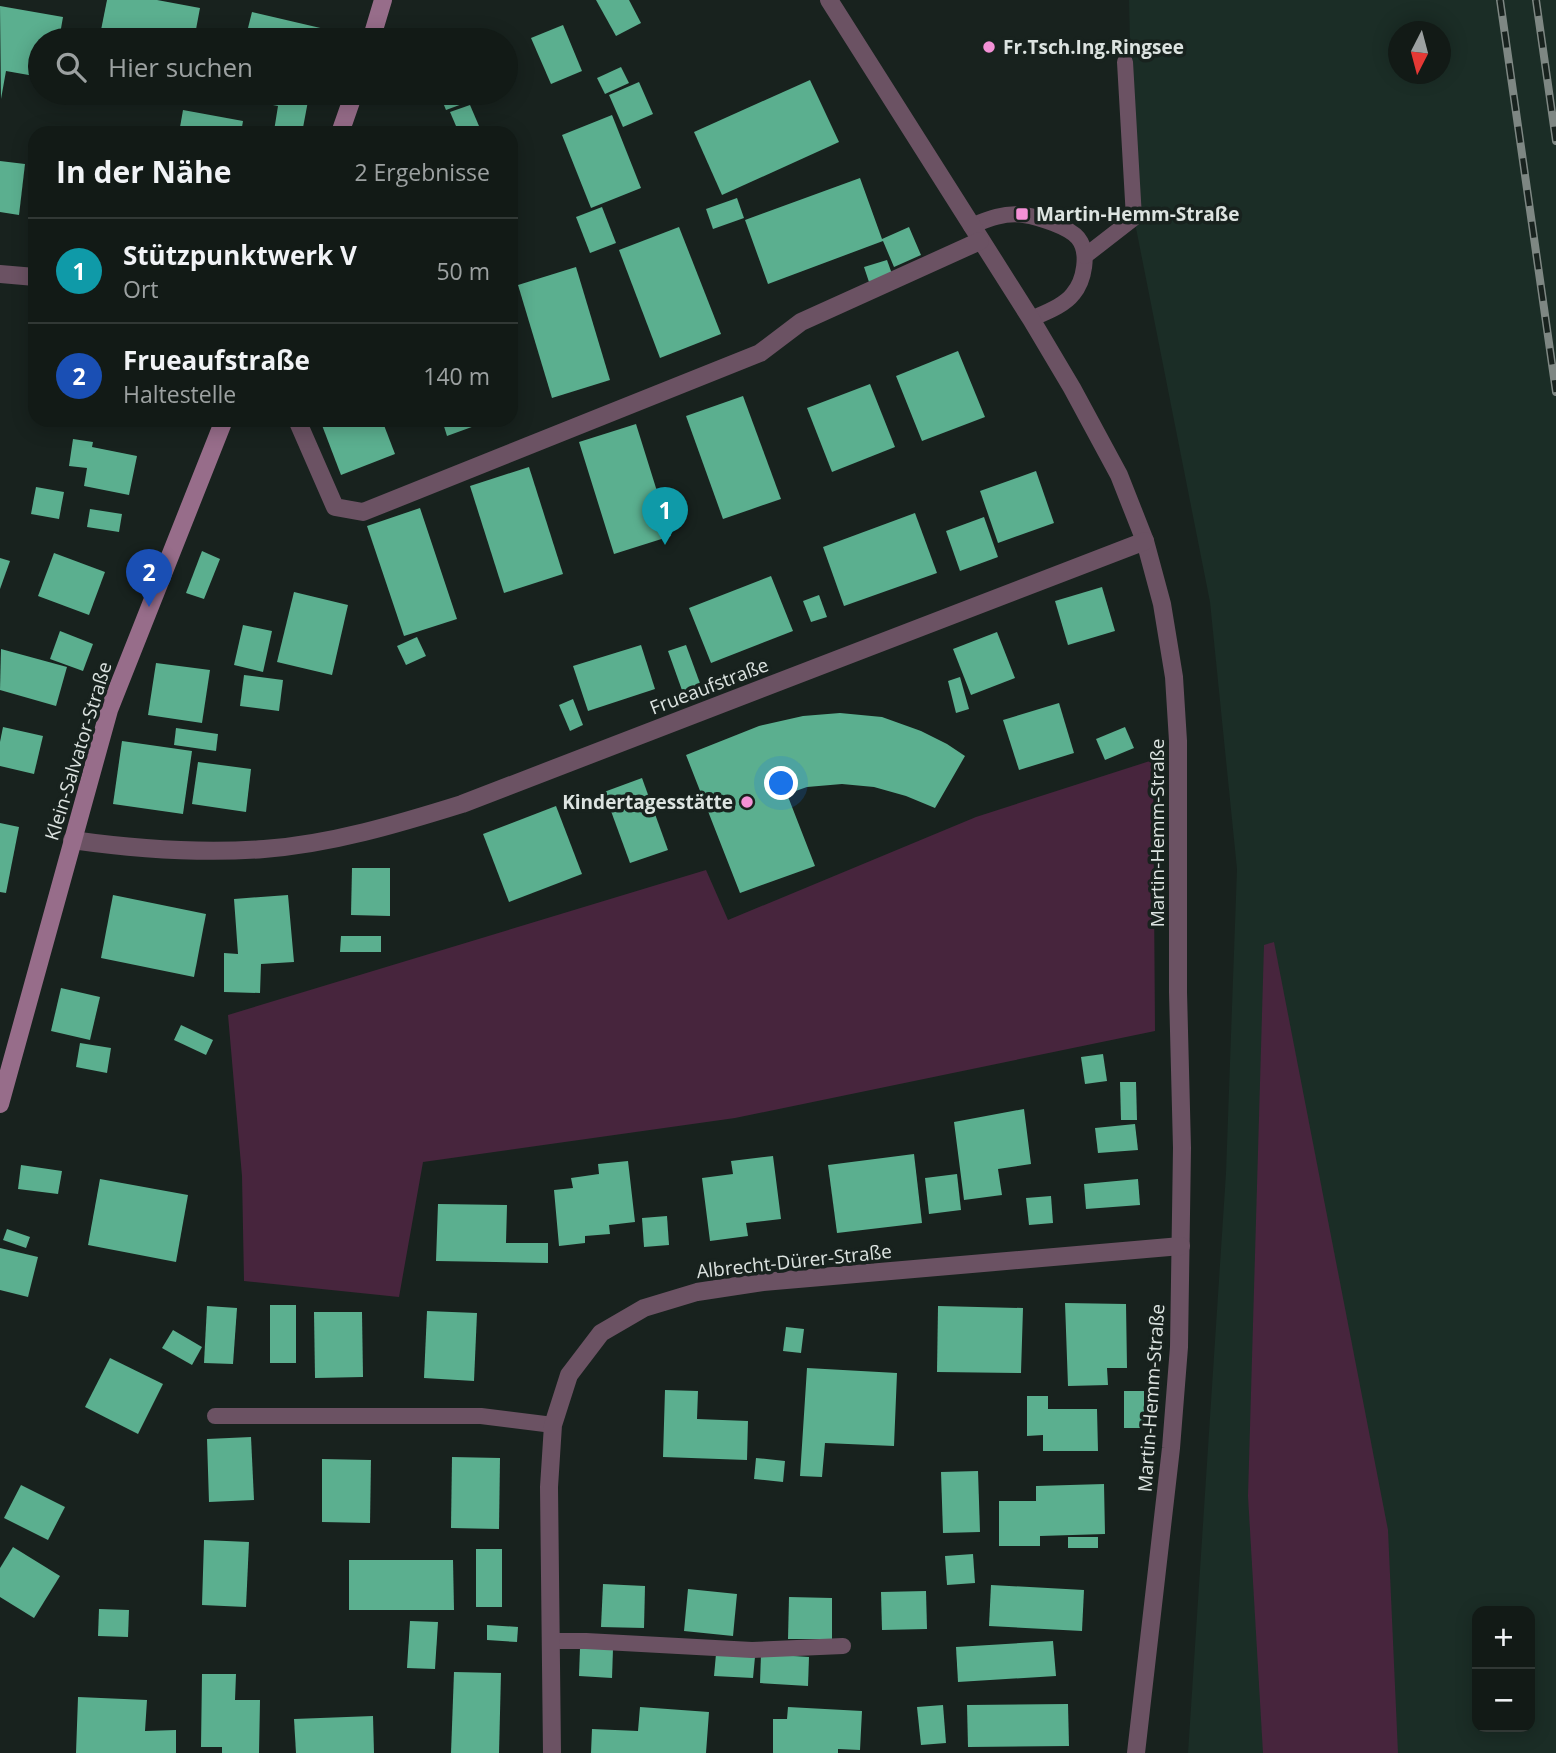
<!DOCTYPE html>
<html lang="de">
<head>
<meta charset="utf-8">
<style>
  body { margin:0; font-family:"Open Sans",sans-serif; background:#1b231f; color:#f1f3f6 }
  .controls { position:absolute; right:21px; bottom:21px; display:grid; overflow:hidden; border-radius:14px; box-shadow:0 4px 18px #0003 }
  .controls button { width:63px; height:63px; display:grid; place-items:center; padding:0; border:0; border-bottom:2px solid #313835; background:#121a16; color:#f1f3f6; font:35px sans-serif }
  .compass { position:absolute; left:1388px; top:21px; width:63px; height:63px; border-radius:50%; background:#121a16; box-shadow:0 4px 18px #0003; rotate:186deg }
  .you { position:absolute; left:782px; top:784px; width:24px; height:24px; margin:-18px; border:5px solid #fff; border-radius:50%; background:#1a73e8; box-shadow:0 0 0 10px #1a73e833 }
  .badge { display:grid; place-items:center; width:46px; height:46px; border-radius:50%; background:#d93025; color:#fff; font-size:23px; font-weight:700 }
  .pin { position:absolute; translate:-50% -58px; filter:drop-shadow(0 2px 4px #0008) }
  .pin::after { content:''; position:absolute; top:37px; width:24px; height:21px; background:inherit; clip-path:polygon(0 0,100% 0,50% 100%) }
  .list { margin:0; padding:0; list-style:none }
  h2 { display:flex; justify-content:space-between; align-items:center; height:91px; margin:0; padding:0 28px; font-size:30px }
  h2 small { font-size:23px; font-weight:400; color:#9ca1a1 }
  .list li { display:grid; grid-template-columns:46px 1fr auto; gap:21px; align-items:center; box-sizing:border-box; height:105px; padding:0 28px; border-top:2px solid #313835 }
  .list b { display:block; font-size:26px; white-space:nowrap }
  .list p { margin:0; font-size:23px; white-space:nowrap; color:#9ca1a1 }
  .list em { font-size:23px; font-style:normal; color:#9ca1a1 }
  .icon { flex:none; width:38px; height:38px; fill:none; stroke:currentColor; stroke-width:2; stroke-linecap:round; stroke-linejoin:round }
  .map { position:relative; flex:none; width:1556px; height:1753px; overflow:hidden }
  .search { position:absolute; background:#121a16; box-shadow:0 4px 18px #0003; left:28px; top:28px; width:490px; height:77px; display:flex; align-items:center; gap:18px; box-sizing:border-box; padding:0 24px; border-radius:38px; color:#9ca1a1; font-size:26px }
  .panel { position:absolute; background:#121a16; box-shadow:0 4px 18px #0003; left:28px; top:126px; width:490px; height:301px; border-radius:21px }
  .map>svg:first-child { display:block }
</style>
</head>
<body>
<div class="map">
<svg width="1556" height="1753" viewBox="0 0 1556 1753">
  <rect width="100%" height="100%" fill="#18221e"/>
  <path fill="#1b2d26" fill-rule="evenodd" d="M1129,0H1556V1753H1188L1226,1173L1237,869L1210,602L1134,218ZM1398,32H1440V74H1398ZM1477,1611H1530V1727H1477Z"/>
  <g fill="#47253d">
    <path d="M1153,760L1155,1031L735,1118L423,1162L399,1297L244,1281L242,1176L228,1015L706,870L728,920L976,817Z"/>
    <path d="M1274,942L1388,1530L1398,1753H1263L1248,1496L1264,945Z"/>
  </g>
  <g fill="#5baf8f">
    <path d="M107,0H157L200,8L194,40H99Z"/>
    <path d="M596,0H629L641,23L616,36Z"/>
    <path d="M0,6L63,17L59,40H40V77L6,71L1,99Z"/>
    <path d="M252,12L329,30L326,40H245Z"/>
    <path d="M563,25L582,71L551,84L531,38Z"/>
    <path d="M621,67L629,83L605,94L597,78Z"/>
    <path d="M810,80L839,142L722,195L694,132Z"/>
    <path d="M639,82L653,114L623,127L609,95Z"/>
    <path d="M229,93H291L290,98L308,101L302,133L274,131L278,106L228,96Z"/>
    <path d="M439,93H492L446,110Z"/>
    <path d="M470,105L482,133H459L450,112Z"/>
    <path d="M183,110L243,121L241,133H179Z"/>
    <path d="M612,115L641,188L591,208L562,135Z"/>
    <path d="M0,161L25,164L19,215L0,212Z"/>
    <path d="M860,178L882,239L909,227L921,255L894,267L883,241L768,284L745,220Z"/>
    <path d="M737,198L744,218L713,229L706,209Z"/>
    <path d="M602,207L616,243L590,253L576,217Z"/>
    <path d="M679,227L721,334L660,358L619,250Z"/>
    <path d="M887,260L892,274L869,282L864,267Z"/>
    <path d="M576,267L610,380L552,398L518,285Z"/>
    <path d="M958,351L985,417L922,441L896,376Z"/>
    <path d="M870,384L895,447L832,472L807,408Z"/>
    <path d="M743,396L781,499L723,519L686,416Z"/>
    <path d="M320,420H382L395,454L341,475Z"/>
    <path d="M442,420H491L447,436Z"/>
    <path d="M636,424L671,536L614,554L579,442Z"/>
    <path d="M73,439L93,442L92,447L137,456L129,495L84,486L87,468L69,466Z"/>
    <path d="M529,467L563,574L504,593L470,486Z"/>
    <path d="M1036,471L1054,523L998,543L980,491Z"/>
    <path d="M36,487L64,492L59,519L31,514Z"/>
    <path d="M420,508L457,619L404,636L367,526Z"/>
    <path d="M90,509L122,514L119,532L87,527Z"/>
    <path d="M915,513L937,573L844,606L823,547Z"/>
    <path d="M984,517L998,557L960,571L946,531Z"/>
    <path d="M202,551L220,559L204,599L186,593Z"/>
    <path d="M54,553L105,572L89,615L38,596Z"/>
    <path d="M0,558L10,561L0,589Z"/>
    <path d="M771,576L793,631L711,663L689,608Z"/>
    <path d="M1102,587L1115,631L1068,645L1055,601Z"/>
    <path d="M294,592L348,605L332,675L277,662Z"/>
    <path d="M819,595L827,617L811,622L803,601Z"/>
    <path d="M243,625L272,631L263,672L234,665Z"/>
    <path d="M60,631L93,644L83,671L50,659Z"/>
    <path d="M997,632L1015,678L971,695L953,649Z"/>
    <path d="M417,637L426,656L406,665L397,646Z"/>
    <path d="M641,645L655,689L588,711L573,666Z"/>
    <path d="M686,645L701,686L683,693L668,651Z"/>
    <path d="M1,649L67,667L56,706L0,690Z"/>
    <path d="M156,663L210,670L202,723L148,715Z"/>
    <path d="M244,675L283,680L279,711L240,706Z"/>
    <path d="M960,677L969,709L956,713L948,681Z"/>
    <path d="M573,699L583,725L570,731L559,705Z"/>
    <path d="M1059,703L1074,753L1019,770L1003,720Z"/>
    <path d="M840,713L882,717L921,731L947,744L965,756L935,808L906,796L874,787L842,784L807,787L787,794L815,866L740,893L686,755L759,726L803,716Z"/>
    <path d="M3,727L43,736L34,774L0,766V742Z"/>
    <path d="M1125,727L1134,748L1105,760L1096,739Z"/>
    <path d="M176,728L218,734L216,751L174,745Z"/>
    <path d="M122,741L192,751L183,814L113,804Z"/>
    <path d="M198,762L251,769L246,812L192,804Z"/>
    <path d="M642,778L668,850L630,863L604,792Z"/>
    <path d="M556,806L582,874L509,902L483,834Z"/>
    <path d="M0,823L19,827L6,893L0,892Z"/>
    <path d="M352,868H390V916L351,915Z"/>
    <path d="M113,895L206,914L194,977L101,958Z"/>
    <path d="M288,895L294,962L261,964L260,993L224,992V953L238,954L234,899Z"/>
    <path d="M341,936H381V952H340Z"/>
    <path d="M61,988L100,997L90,1040L51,1031Z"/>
    <path d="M181,1025L213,1040L206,1055L174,1040Z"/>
    <path d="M80,1043L111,1048L107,1073L76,1067Z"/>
    <path d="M1103,1054L1107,1081L1085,1084L1081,1057Z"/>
    <path d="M1120,1082H1136L1137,1120H1121Z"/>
    <path d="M1024,1109L1031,1164L998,1169L1002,1195L964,1200L954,1122Z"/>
    <path d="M1135,1124L1138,1150L1098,1153L1095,1128Z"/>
    <path d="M914,1154L922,1223L837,1233L828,1165Z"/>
    <path d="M773,1156L781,1219L746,1223L748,1236L710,1241L702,1178L733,1174L731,1161Z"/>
    <path d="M628,1161L635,1222L609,1225L610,1234L585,1236V1243L559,1246L554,1190L573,1188L571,1178L599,1174L598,1164Z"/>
    <path d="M21,1165L62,1171L58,1194L18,1189Z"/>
    <path d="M957,1174L961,1210L929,1214L925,1178Z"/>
    <path d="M100,1179L188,1195L176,1262L88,1245Z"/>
    <path d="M1138,1179L1140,1205L1086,1209L1084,1184Z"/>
    <path d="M1051,1196L1053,1223L1029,1225L1026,1198Z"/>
    <path d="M438,1204L507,1205L506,1243H548V1263L436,1261Z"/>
    <path d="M667,1216L669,1245L644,1247L642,1218Z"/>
    <path d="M7,1229L30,1237L26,1248L3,1240Z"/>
    <path d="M0,1248L38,1257L28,1297L0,1290Z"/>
    <path d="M1065,1303L1126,1304L1127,1368H1107L1108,1385L1068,1386Z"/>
    <rect x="270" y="1305" width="26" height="58"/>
    <path d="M207,1306L237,1308L233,1364L204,1363Z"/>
    <path d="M938,1306L1023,1308L1021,1373L937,1372Z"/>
    <path d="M427,1311L477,1313L474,1381L424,1378Z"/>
    <path d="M314,1312H362L363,1377L315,1378Z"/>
    <path d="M786,1327L804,1329L801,1353L783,1351Z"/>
    <path d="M173,1330L202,1347L192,1365L162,1348Z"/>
    <path d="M110,1358L163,1384L138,1434L85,1407Z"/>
    <path d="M807,1368L897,1373L894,1446L825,1443L822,1477L800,1476Z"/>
    <path d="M665,1390L698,1391L697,1419L748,1421L747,1460L663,1457Z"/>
    <rect x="1124" y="1391" width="20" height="37"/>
    <path d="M1027,1396H1048V1409H1097L1098,1451H1043V1435L1027,1436Z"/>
    <path d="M251,1437L254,1500L209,1502L207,1439Z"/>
    <path d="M452,1457L500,1458L499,1529L451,1528Z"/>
    <path d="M756,1458L785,1461L783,1482L754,1479Z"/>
    <path d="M322,1459L371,1460L370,1523L322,1522Z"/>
    <path d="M978,1471L980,1532L943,1533L941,1472Z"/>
    <path d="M1104,1484L1105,1534L1040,1536V1546H999V1501H1036V1486Z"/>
    <path d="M21,1485L65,1507L48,1540L4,1518Z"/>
    <rect x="1068" y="1537" width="30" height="11"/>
    <path d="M204,1540L249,1542L246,1607L202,1605Z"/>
    <path d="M13,1547L60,1576L34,1618L0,1597V1568Z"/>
    <rect x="476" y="1549" width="26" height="58"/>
    <path d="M973,1554L975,1583L947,1585L945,1556Z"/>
    <path d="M349,1560H453L454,1610H349Z"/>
    <path d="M603,1584L645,1586L644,1628L601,1627Z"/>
    <path d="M991,1585L1084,1590L1082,1631L989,1626Z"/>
    <path d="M688,1589L737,1594L733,1636L684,1631Z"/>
    <path d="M926,1591L927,1629L882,1630L881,1592Z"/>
    <path d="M789,1597L832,1598V1639H788Z"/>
    <path d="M99,1609L129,1610L128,1637L98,1636Z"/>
    <path d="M410,1621L438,1622L435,1669L407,1668Z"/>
    <path d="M487,1625L518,1627L517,1642L487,1640Z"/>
    <path d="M1053,1641L1056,1676L958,1682L956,1647Z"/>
    <path d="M580,1648L613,1649L612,1678L579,1676Z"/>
    <path d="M716,1654L755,1657L753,1678L714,1676Z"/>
    <path d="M761,1654L809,1657L808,1686L760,1683Z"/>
    <path d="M454,1672L501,1673L499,1753H451Z"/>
    <path d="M202,1674H236L235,1700H260L259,1753H222V1747H201Z"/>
    <path d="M78,1697L147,1700L145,1731L176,1730V1753H76Z"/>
    <path d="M1068,1704L1069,1746L968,1747L967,1705Z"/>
    <path d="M943,1705L946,1743L921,1745L917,1707Z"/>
    <path d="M640,1707L709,1712L706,1753H591L592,1729L638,1731Z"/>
    <path d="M788,1707L862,1711L860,1750L838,1749V1753H773V1719H787Z"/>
    <path d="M373,1716L374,1753H296L294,1719Z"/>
  </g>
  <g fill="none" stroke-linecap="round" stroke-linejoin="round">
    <g stroke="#6b5263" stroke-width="16">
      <path d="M971,226C988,219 1005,212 1024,215C1038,217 1069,227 1078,238C1090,253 1084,281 1073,294C1064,306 1044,313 1031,319"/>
      <path d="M1085,256L1134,218L1125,62"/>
      <path d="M215,1416H481L553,1425"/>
      <path d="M551,1641H586L752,1650L843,1646"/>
    </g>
    <g stroke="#6b5263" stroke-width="18">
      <path d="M829,0L1031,319L1072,388L1119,475L1145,541L1162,604L1174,677L1178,741V992L1182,1148L1179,1347L1171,1448L1136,1753"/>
      <path d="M0,274L35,277"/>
      <path d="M297,420L335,507L363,512L760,353L801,322L980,241"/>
      <path d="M72,840C136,849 199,854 264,849C331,844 398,824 462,804L1145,541"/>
      <path d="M552,1753L549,1487L553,1425L569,1375L601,1333L644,1308L697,1292L763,1282L1181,1246"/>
    </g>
    <g stroke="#976d8a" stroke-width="18">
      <path d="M371,40L383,0"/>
      <path d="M340,133L354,93"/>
      <path d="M0,1104L109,710L224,420"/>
    </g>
    <g stroke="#7e8783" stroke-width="8">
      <g id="rail">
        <path d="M1500,0L1556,392"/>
        <path d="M1536,0L1556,141"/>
      </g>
    </g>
    <use href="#rail" stroke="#18221e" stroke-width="5" stroke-dasharray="16" stroke-linecap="butt"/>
  </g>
  <g fill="#f391d6" stroke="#18221e" stroke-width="2.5">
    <circle cx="989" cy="47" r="7"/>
    <rect x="1015" y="207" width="14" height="14" rx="3.5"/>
    <circle cx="747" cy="802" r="7"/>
  </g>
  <g text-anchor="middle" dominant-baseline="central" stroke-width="7" stroke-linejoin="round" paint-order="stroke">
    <g font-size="19" font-weight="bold" fill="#dce3e0" stroke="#18221e" text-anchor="start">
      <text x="1003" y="47">Fr.Tsch.Ing.Ringsee</text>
      <text x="1036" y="214">Martin-Hemm-Straße</text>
      <text x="733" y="802" text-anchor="end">Kindertagesstätte</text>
    </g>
    <g font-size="19" fill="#dce3e0" stroke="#18221e">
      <text transform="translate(709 686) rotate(-21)">Frueaufstraße</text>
      <text transform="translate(78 751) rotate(-73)">Klein-Salvator-Straße</text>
      <text transform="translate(1157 833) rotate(-90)">Martin-Hemm-Straße</text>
      <text transform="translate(794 1261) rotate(-6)">Albrecht-Dürer-Straße</text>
      <text transform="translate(1151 1398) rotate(-86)">Martin-Hemm-Straße</text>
    </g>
  </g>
</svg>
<div class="controls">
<button>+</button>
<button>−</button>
</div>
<svg class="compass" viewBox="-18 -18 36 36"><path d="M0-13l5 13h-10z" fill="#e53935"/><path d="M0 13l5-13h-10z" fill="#9ca1a1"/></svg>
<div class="you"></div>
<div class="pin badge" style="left:665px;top:545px;background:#0f9aa8">1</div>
<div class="pin badge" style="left:149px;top:607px;background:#1a4fb4">2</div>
<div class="search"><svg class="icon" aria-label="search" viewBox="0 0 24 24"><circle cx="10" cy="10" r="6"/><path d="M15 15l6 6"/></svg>Hier suchen</div>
<section class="panel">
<h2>In der Nähe<small>2 Ergebnisse</small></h2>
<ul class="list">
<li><span class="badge" style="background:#0f9aa8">1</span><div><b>Stützpunktwerk V</b><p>Ort</p></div><em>50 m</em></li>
<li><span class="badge" style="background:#1a4fb4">2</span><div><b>Frueaufstraße</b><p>Haltestelle</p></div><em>140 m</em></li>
</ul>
</section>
</div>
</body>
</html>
